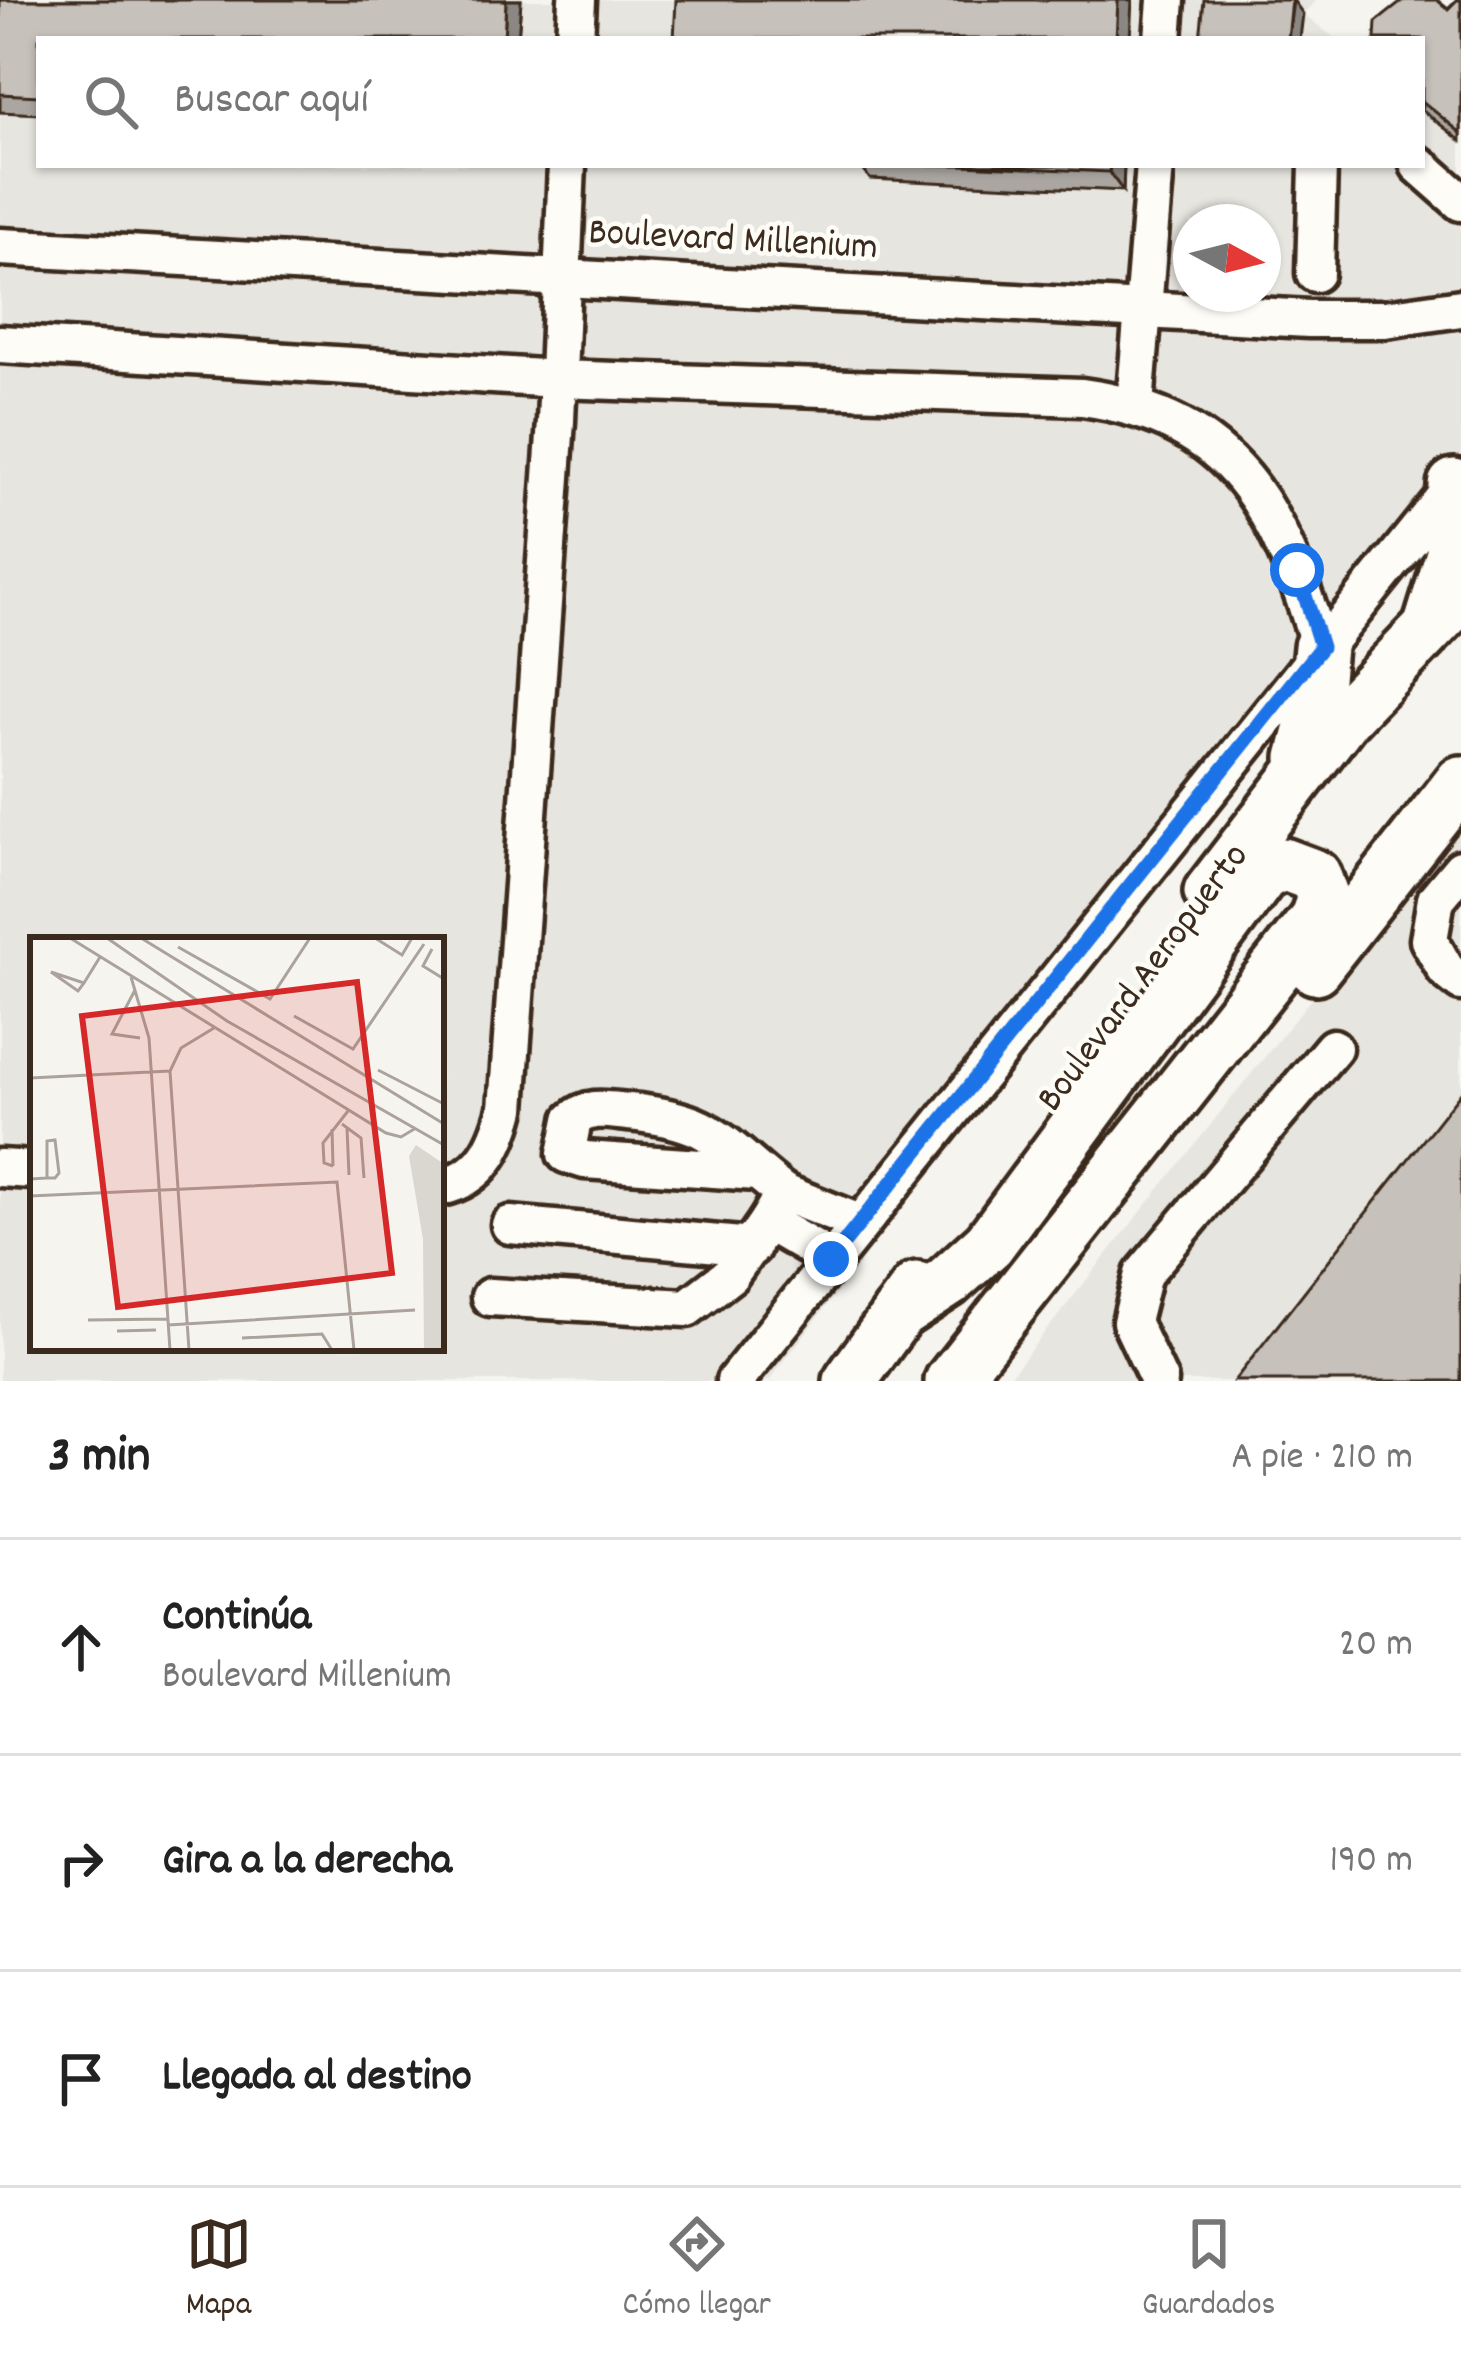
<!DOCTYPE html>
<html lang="es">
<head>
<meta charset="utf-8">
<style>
  body { margin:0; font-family:Dekko,sans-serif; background:#f2f2f2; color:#222 }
  .compass { position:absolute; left:1173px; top:204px; width:108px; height:108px; border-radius:50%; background:#fff; box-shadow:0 3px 9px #0004; rotate:97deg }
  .stop { position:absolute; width:36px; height:36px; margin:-27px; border:9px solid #1a73e8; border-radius:50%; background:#fff }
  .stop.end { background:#1a73e8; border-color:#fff; box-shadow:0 3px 12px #0008 }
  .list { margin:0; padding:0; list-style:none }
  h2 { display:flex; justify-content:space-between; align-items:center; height:156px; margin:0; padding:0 48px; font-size:51px }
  h2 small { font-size:39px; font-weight:400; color:#767676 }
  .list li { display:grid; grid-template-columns:78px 1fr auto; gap:36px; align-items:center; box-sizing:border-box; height:216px; padding:0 48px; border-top:3px solid #e0e0e0 }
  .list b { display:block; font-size:45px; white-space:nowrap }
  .list p { margin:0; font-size:39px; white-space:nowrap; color:#767676 }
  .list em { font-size:39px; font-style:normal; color:#767676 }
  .icon { flex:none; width:66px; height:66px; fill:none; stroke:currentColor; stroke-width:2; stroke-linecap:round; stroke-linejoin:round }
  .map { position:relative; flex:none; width:1461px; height:1381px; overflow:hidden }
  .search { position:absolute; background:#fff; box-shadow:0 3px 9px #0004; left:36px; right:36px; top:36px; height:132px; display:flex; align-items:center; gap:30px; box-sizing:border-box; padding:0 42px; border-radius:0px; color:#767676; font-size:45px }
  .sheet { height:804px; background:#fff }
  nav { display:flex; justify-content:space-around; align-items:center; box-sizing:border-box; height:168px; border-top:3px solid #e0e0e0; background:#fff; font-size:33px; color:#767676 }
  nav a { display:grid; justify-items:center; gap:6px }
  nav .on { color:#3b2a1e }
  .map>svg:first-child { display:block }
</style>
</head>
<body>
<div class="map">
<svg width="1461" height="1381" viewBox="0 0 1461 1381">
  <rect width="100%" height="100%" fill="#f5f4ee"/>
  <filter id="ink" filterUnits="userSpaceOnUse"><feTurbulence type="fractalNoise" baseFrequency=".00833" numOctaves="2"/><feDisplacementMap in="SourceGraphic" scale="24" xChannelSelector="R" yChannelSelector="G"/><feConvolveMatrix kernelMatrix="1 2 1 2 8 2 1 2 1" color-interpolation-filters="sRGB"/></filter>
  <g filter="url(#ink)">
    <g fill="#e7e5df" fill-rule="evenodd">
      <path d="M0,0H1317L1303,14L1336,39H39V165H1422V104L1461,133V479L769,1381H0ZM1191,222H1263V294H1191ZM33,940H441V1348H33Z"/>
      <path d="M1461,811V1381H1006Z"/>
    </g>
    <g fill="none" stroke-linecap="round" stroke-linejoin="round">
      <g stroke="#3b2a1e" stroke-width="45">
        <g id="minor">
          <path d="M575,39L577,0"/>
          <path d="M1163,39L1166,0"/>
          <path d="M1419,165L1461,202"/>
          <path d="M0,247L1309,319H1385L1461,308"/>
          <path d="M1315,273L1318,165"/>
          <path d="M0,344L557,379L1082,397C1238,419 1278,509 1320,647"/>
          <path d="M1135,405L1155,165"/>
          <path d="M1461,869L1436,899L1429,940L1446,970L1461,982"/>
          <path d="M0,1168L33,1170"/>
          <path d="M757,1172L585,1160L566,1154L573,1120C589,1105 608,1110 628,1112C715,1120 720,1143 784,1193L767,1222L831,1259"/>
          <path d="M441,1187C482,1178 497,1147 507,1109L556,421L567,165"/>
          <path d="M784,1193L859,1223"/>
          <path d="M510,1225L752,1247"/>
          <path d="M490,1297L687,1308L730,1275L767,1222"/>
          <path d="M735,1381L1459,479"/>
          <path d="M1159,1381L1131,1322L1143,1274L1333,1048"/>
        </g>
      </g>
      <g stroke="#3b2a1e" stroke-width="60">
        <g id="highway">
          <path d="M1430,625L1452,554L1454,485"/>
          <path d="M1303,758L1313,720L1320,647"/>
          <path d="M1210,892L1346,715L1461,595"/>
          <path d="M1315,968L1461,782"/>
          <path d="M898,1314L947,1282L989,1244L1262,875L1283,864L1315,876L1323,898L1315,920L951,1381"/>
          <path d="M850,1381L917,1288"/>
        </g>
      </g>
      <use href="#minor" stroke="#fdfcf7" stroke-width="36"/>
      <use href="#highway" stroke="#fdfcf7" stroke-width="51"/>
    </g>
    <g fill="#aba6a1" stroke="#3b2a1e" stroke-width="3">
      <path d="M0,0H521L518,39H39V114L0,112Z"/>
      <path d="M1461,0V141L1422,110V39L1448,9Z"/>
      <path d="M860,165H1124L1123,191L870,179Z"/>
    </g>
    <g fill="#8b8783" stroke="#3b2a1e" stroke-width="3">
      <path d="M506,0H521L518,39H504Z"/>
      <path d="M1118,0H1132L1130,39H1116Z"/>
      <path d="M1293,0L1303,14L1300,39H1288Z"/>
      <path d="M1110,165H1124L1123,191L1109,172Z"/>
    </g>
    <g fill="#c7c1bb" stroke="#3b2a1e" stroke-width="3">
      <path d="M0,0H506L504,39H39V96L0,94Z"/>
      <path d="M676,0H1118L1116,39H674Z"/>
      <path d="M1204,0H1292L1288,39H1200Z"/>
      <path d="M1404,0H1437L1448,9L1457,0H1461V133L1422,101V39H1375L1376,22Z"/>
      <path d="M963,165H1110L1109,172Z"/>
      <path d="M1461,1092V1381H1234Z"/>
    </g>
  </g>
  <g fill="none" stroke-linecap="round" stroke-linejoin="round" filter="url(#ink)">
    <path stroke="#1a73e8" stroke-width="15" d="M831,1259L1321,647L1297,570"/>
  </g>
  <g text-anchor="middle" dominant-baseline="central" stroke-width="9" stroke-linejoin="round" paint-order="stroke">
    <g font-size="39" fill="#3b2a1e" stroke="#fdfcf7">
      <text transform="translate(733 242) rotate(3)">Boulevard Millenium</text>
      <text transform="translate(1145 979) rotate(-53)">Boulevard Aeropuerto</text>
    </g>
  </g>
  <g transform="translate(30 937)">
    <rect width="414" height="414" fill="#f5f4ee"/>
    <path d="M386,208L414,227V413H394L393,302L379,219Z" fill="#dad6d0"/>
    <path fill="none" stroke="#aba39b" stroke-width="3" d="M40,1L356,196L371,200L386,191M77,1L197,84L414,208M111,1L414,187M345,1L372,18L382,1M148,10L240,62L280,1M402,12L393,29L414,42M101,40L119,101L140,413M54,46L21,35L48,54L54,46L70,20M105,53L82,97L110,101M264,79L323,112L394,7M348,133L414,167M0,141L140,134M312,187L331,201L334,241M317,191L319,238M302,192L303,229M303,229L294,226L293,206L318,174M0,242L17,241H25L29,236L25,203L17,204V241M0,259L307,245L324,413M58,383L138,382M138,388L385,373M87,394L126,393M212,401L292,397L302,413M159,413L140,134L151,111L184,91"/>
    <path fill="#d62828" fill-opacity="0.15" stroke="#d62828" stroke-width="6" d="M327,45L362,336L88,370L52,79Z"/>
    <rect width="414" height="414" fill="none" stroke="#3b2a1e" stroke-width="6"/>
  </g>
</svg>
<svg class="compass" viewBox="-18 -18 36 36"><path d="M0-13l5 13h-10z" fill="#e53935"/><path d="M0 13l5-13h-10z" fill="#767676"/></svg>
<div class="stop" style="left:1297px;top:570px"></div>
<div class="stop end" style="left:831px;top:1259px"></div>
<div class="search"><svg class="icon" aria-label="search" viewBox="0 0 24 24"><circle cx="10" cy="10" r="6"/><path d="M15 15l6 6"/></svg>Buscar aquí</div>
</div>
<section class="sheet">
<h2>3 min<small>A pie · 210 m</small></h2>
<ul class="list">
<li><svg class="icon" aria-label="ahead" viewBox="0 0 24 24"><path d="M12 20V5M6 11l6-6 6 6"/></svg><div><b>Continúa</b><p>Boulevard Millenium</p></div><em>20 m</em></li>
<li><svg class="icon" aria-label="right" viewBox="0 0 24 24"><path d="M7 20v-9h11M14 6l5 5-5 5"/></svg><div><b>Gira a la derecha</b></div><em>190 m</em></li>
<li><svg class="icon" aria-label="arrive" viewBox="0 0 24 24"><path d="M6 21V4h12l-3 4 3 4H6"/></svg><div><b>Llegada al destino</b></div></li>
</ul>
</section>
<nav>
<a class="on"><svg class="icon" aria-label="map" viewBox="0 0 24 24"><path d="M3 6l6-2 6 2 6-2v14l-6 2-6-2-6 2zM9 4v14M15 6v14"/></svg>Mapa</a>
<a><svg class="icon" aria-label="directions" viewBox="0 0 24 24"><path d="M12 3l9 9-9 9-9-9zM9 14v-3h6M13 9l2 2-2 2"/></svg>Cómo llegar</a>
<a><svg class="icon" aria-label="saved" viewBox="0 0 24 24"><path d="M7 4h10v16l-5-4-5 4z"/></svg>Guardados</a>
</nav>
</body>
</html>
